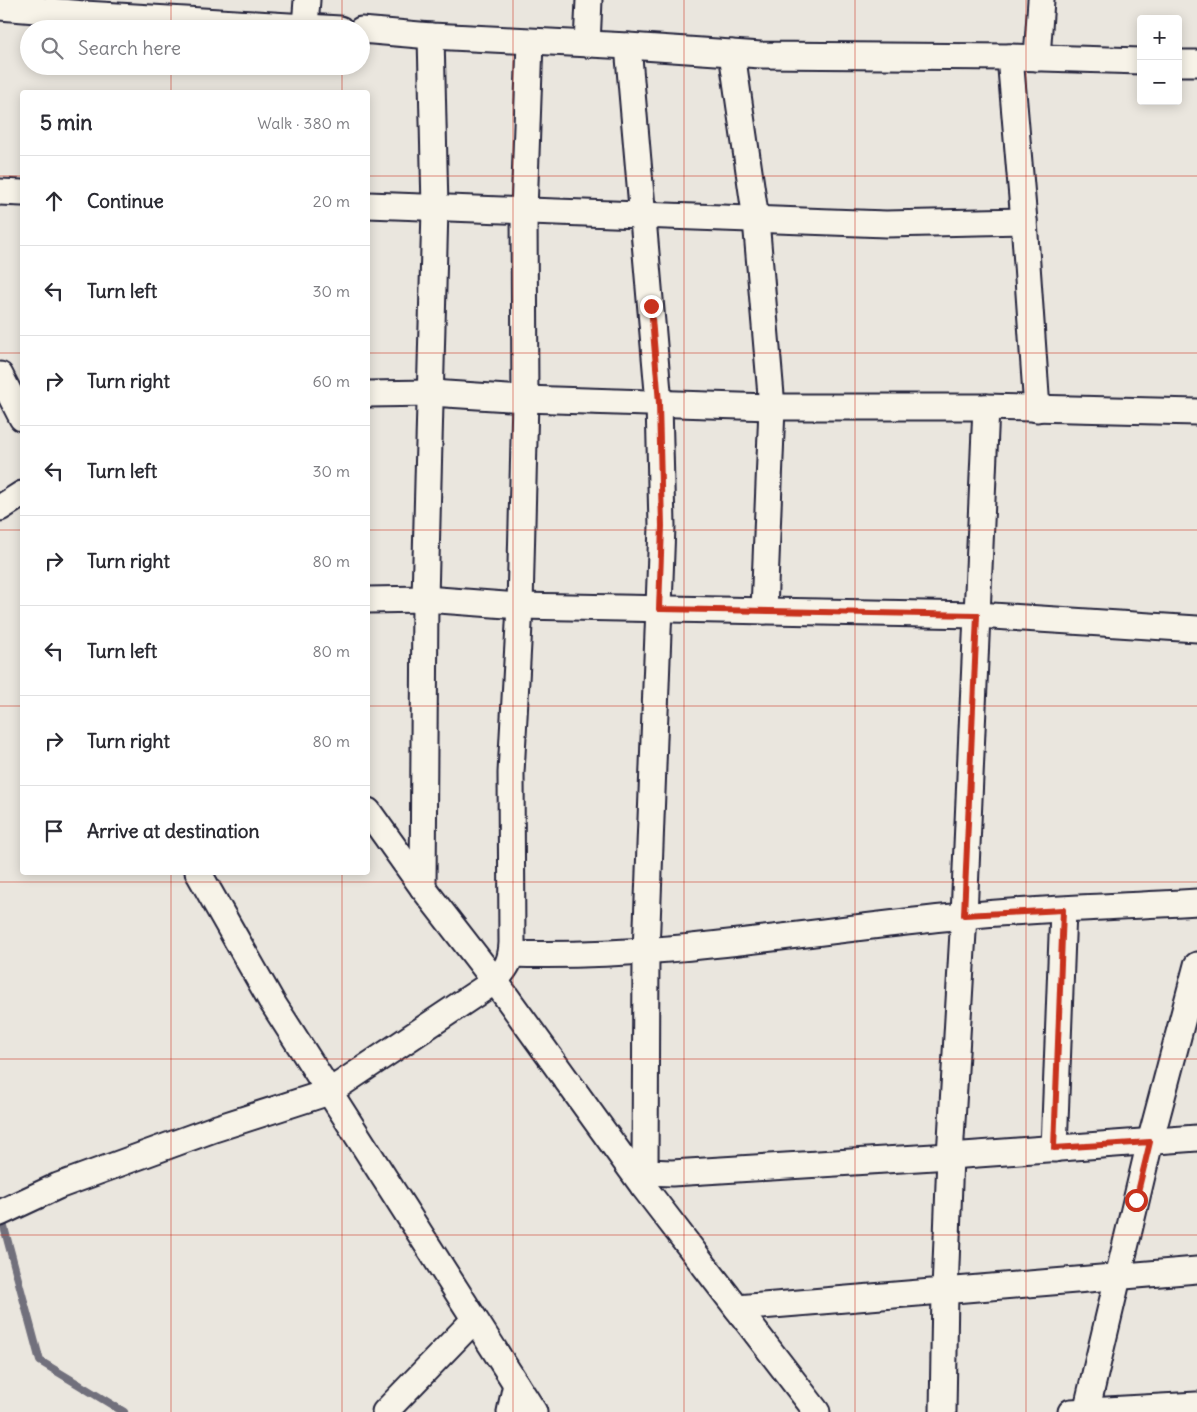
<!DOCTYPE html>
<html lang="en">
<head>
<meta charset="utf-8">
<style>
  body { margin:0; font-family:Delius,sans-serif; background:#f2f2f3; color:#2b2b33 }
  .controls { position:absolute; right:15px; top:15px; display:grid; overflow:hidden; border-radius:5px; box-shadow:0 2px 12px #0003 }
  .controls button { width:45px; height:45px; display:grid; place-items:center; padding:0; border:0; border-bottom:1px solid #e1e1e2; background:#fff; color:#2b2b33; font:25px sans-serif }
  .stop { position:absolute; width:15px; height:15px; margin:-11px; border:4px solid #c8321e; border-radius:50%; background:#fff }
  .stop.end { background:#c8321e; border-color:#fff; box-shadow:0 1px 5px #0008 }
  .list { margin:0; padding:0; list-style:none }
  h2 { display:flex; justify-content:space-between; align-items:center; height:65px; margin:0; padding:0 20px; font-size:21px }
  h2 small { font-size:16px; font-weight:400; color:#7c7c81 }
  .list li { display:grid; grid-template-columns:32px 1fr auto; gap:15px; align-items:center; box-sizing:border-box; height:90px; padding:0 20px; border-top:1px solid #e1e1e2 }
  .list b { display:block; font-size:19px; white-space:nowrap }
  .list em { font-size:16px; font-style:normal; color:#7c7c81 }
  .icon { flex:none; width:28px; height:28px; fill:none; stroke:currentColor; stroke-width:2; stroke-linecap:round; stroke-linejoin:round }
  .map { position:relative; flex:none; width:1197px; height:1412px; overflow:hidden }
  .search { position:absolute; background:#fff; box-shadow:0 2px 12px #0003; left:20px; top:20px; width:350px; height:55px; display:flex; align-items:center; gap:12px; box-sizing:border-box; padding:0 18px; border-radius:28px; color:#7c7c81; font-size:19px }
  .panel { position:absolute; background:#fff; box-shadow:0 2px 12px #0003; left:20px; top:90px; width:350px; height:785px; border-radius:5px }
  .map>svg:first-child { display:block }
</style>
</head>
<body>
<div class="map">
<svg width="1197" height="1412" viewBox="0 0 1197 1412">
  <rect width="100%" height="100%" fill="#eae6de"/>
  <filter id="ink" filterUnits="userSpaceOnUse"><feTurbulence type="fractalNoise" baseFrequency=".02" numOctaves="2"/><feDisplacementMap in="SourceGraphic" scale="10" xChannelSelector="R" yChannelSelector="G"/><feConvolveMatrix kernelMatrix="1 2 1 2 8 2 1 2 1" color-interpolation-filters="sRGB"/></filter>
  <g filter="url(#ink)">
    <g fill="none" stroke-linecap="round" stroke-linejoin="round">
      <path stroke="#716f7b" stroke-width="8" d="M1,1216L40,1361L124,1412"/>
      <g stroke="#22223b" stroke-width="29">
        <g id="minor">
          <path d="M0,7L84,14L340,29"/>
          <path d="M305,26L307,0"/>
          <path d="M361,30L431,36L628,46L761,55L1010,57L1141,61"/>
          <path d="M587,44L589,0"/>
          <path d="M628,46L659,403L662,526L646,952L645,1172L643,1186"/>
          <path d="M732,53L756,220L772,407L764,611"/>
          <path d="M1010,57L1024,221L1037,409"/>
          <path d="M1037,58L1041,0"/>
          <path d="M1178,63H1197"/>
          <path d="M0,192L22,193"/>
          <path d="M368,205L886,224L1024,221"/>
          <path d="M0,375L22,418"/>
          <path d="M368,394L431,393L525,399L772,407H986L1197,412"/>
          <path d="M0,508L22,494"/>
          <path d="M368,600L425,599L520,606L977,615L1197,629"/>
          <path d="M368,811L423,888L495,981L643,1186L817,1412"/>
          <path d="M198,872L272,1002L534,1412"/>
          <path d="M423,888L425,599L435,208L431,36"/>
          <path d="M511,954C663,959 813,930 963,916C1041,908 1119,907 1197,902"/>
          <path d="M1054,1149L1063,910"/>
          <path d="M645,1172L672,1173L950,1156L1197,1138"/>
          <path d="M0,1213L58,1186L214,1129L329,1092L495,981C507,967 511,962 512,943L511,773L520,606L525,399L524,211L530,42"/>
          <path d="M737,1308L1197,1270"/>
          <path d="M385,1412L474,1320"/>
          <path d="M510,1412L516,1384"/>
          <path d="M943,1412L945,1292L950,1156L964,915L986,407"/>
          <path d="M1071,1412L1197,1405"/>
          <path d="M1086,1412L1150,1142L1197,965"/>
        </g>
      </g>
      <use href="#minor" stroke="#f7f3e8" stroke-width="25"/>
    </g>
  </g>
  <g fill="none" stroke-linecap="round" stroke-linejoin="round" filter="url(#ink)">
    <path stroke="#c8321e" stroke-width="6" d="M651,306L659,403L662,526L659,609L977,615L964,915L1063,910L1054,1148L1150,1142L1136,1200"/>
  </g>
  <path fill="none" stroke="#c8321e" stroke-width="1" stroke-opacity="0.55" d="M171,0V29M342,0V29M513,0V1412M684,0V1412M855,0V1412M1026,0V1412M171,66V92M342,66V92M0,176H22M368,176H1197M0,353H22M368,353H1197M0,530H22M368,530H1197M0,706H22M368,706H1197M171,872V1412M342,872V1412M0,882H1197M0,1059H1197M0,1235H1197"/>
</svg>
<div class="controls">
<button>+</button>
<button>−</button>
</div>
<div class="stop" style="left:1136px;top:1200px"></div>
<div class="stop end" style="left:651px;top:306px"></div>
<div class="search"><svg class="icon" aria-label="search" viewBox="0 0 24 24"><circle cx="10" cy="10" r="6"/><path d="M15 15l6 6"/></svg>Search here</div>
<section class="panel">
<h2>5 min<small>Walk · 380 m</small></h2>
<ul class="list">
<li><svg class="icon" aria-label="ahead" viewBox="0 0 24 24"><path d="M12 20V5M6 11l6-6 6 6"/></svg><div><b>Continue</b></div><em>20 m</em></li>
<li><svg class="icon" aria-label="left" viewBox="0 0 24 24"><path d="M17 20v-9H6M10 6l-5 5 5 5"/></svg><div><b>Turn left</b></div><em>30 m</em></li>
<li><svg class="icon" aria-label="right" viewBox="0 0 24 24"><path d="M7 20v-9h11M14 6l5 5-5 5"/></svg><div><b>Turn right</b></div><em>60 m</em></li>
<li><svg class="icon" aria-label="left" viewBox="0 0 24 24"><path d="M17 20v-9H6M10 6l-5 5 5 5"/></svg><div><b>Turn left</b></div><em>30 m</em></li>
<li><svg class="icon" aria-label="right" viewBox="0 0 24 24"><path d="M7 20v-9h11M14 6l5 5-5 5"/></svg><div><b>Turn right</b></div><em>80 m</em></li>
<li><svg class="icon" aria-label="left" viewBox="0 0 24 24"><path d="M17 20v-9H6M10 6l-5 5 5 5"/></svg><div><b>Turn left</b></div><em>80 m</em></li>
<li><svg class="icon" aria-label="right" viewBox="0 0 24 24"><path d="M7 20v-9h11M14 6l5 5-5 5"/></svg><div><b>Turn right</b></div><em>80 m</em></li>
<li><svg class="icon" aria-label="arrive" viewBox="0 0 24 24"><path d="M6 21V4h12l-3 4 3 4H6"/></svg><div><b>Arrive at destination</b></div></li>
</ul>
</section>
</div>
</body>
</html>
